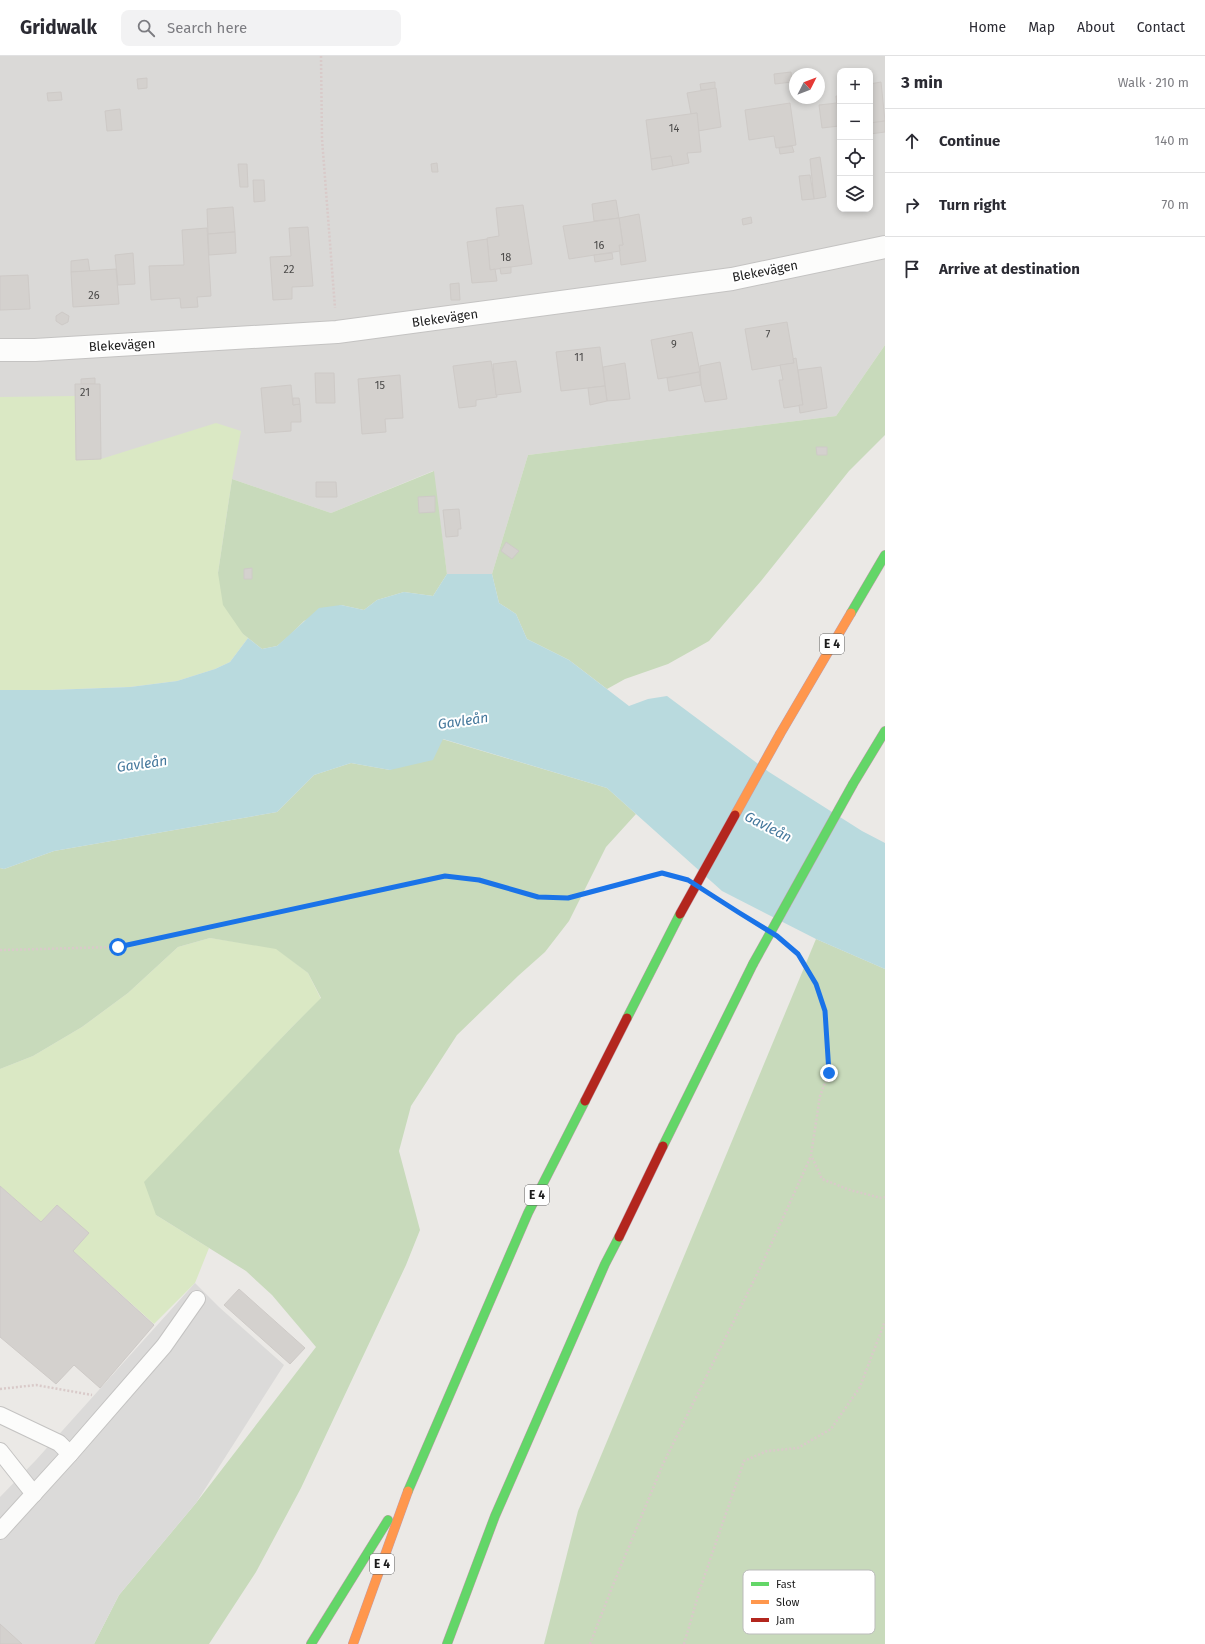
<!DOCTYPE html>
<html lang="en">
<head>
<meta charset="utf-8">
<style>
  body { margin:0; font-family:"Fira Sans",sans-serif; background:#f2f2f3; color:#2b2b33 }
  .controls { position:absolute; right:12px; top:12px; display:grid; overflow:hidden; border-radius:8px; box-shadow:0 2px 6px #0003 }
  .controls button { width:36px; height:36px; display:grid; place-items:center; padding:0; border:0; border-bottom:1px solid #e1e1e2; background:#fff; color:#2b2b33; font:20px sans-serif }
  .compass { position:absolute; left:789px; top:12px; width:36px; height:36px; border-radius:50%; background:#fff; box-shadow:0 2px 6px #0003; rotate:48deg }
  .stop { position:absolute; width:12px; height:12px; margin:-9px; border:3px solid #1a73e8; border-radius:50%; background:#fff }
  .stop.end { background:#1a73e8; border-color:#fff; box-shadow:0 1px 4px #0008 }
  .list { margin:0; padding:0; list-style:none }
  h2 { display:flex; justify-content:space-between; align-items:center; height:52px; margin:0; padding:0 16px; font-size:17px }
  h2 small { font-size:13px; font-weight:400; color:#7c7c81 }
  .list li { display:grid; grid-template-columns:26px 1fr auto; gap:12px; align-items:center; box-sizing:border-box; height:64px; padding:0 16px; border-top:1px solid #e1e1e2 }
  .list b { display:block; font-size:15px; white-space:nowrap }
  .list em { font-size:13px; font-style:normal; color:#7c7c81 }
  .icon { flex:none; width:22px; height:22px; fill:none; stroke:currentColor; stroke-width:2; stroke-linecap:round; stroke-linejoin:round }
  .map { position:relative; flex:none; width:885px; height:1588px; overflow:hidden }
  header { display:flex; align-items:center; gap:24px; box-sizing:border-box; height:56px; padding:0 20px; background:#fff; border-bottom:1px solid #e1e1e2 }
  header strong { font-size:19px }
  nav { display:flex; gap:22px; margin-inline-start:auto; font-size:14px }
  .search { width:280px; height:36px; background:#f2f2f3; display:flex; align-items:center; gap:10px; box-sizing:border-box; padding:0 14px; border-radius:8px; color:#7c7c81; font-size:15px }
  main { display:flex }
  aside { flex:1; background:#fff }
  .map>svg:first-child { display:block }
</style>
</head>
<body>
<header>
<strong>Gridwalk</strong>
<div class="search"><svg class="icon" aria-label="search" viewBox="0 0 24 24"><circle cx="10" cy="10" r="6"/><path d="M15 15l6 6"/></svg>Search here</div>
<nav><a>Home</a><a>Map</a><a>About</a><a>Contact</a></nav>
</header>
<main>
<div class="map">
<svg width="885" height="1588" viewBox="0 0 885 1588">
  <rect width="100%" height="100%" fill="#ebe9e6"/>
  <path fill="#dad9d7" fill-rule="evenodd" d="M0,0H885V289L836,360L528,399L492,518H447L433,415L331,457L232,423L0,524ZM840,15H870V153H840ZM795,18H819V42H795Z"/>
  <g fill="#dae8c4">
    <path d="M75,340L76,404L101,403L216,367L241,375L232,423L218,517L243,578L248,582L230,606L215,613L177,625L130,631L50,634H0V341Z"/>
    <path d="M210,882L276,892L308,917L321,943L292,971L195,1074L156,1159L209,1192L195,1227L154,1268L73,1195L88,1177L57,1149L41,1166L0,1130V1013L33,1000L82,971L128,937L178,891Z"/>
  </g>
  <g fill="#c8dabb">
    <path d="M885,289V379L849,415L761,525L709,585L668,608L625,623L607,633L569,604L527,583L516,558L499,547L492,518L528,399L836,360Z"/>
    <path d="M434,415L447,518L433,540L404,536L377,544L364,554L341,549L304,565L289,580L277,590L262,593L243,578L223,549L218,517L232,423L331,457Z"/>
    <path d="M442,683L607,732L636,758L606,791L569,865L545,896L518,920L457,979L411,1050L399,1095L420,1174L406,1209L301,1432L256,1516L209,1588H94L119,1539L196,1447L316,1291L272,1239L246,1215L156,1159L144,1126L292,971L321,942L308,917L276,893L210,882L178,891L128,937L82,971L33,1000L0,1013V812L4,813L54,795L277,756L314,719L351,707L390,714Z"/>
    <path d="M816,883L885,913V1588H544L578,1455Z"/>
  </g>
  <path fill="#dbdad9" d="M195,1227L219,1251L284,1309L196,1447L119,1539L94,1588H0V1441L36,1404Z"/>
  <path fill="#b9dade" d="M447,518H492L499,547L516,558L527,583L569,604L629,650L648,643L667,640L769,716L862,775L885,787V913L816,883L722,835L607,732L443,683L433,704L390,714L351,707L314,719L277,756L54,795L4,813L0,812V634H50L130,631L177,625L215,613L230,606L248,582L262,593L277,590L319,552L341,549L364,554L377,544L404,536L433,540Z"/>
  <g fill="#d4d1ce" stroke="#cecac7">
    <path d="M791,16L792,26L775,28L774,18Z"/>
    <path d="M147,22V32L138,33L137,23Z"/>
    <path d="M715,26V33L701,34L700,28Z"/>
    <path d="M881,26L885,65L870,67V28Z"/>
    <path d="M716,32L721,71L698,75L697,57L691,58L687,37Z"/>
    <path d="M61,36L62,44L48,45L47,37Z"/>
    <path d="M836,40H840V71L839,70Z"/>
    <path d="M790,47L796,89L776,92L774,80L749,84L745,54Z"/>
    <path d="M837,47L839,70L822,72L819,49Z"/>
    <path d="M120,53L122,74L107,75L105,55Z"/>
    <path d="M697,57L701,96L687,97L689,107L673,110L671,100L651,103L646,64Z"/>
    <path d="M885,65V76L870,78V67Z"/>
    <path d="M792,90L794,96L780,98L779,92Z"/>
    <path d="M671,100L673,110L652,114L651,103Z"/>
    <path d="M820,101L826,141L814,143L810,103Z"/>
    <path d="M437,107L438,116H432L431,108Z"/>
    <path d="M238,108H247L248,131H240Z"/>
    <path d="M810,119L814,143L802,144L799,120Z"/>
    <path d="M253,124H264L265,145L254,146Z"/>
    <path d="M616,144L619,162L594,165L592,148Z"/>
    <path d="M523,149L532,208L490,214L487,182L499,180L496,152Z"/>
    <path d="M233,151L235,176L208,178L207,153Z"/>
    <path d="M639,158L646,205L621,209L619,189H623L619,162Z"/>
    <path d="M751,161L752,167L743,169L742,163Z"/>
    <path d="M619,162L623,189H619L620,195L569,203L563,170Z"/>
    <path d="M308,171L313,230L292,231V243L273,244L270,201L291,200L289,172Z"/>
    <path d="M207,172L211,240L197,241L198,251L181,252L180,242L151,244L149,210L184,209L182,174Z"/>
    <path d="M235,176L236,197L209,199L208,178Z"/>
    <path d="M487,183L490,214L495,213L497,225L472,227L467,186Z"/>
    <path d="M133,197L135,228L118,229L115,199Z"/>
    <path d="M612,197L613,203L595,206L594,199Z"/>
    <path d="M88,203L90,216H71V205Z"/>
    <path d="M511,211V217L501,218L500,212Z"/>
    <path d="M116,213L119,248L73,251L71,216Z"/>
    <path d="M28,219L30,253L0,254V220Z"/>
    <path d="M459,227L460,244H451L450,228Z"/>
    <path d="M62,256L69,260L68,266L62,269L56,265V260Z"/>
    <path d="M787,266L794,307L752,314L745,273Z"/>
    <path d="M692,276L700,316L658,323L651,284Z"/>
    <path d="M600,291L605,330L561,335L556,296Z"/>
    <path d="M796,302L803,349L784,352L779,324H783L780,309L794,307L793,303Z"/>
    <path d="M491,305L497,341L476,344V350L459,352L453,310Z"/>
    <path d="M516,305L521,336L496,339L493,308Z"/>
    <path d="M720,306L727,343L705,346L701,329L700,310Z"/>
    <path d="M625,307L630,343L607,345L603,311Z"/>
    <path d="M821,311L827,352L800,357L799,349H803L798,314Z"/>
    <path d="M699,316L701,329L669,335L667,322Z"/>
    <path d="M315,317H334L335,347H316Z"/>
    <path d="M400,319L403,362L385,363L386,376L362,378L358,323Z"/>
    <path d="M95,322V328H81V323Z"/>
    <path d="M75,328H100L101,403L76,404Z"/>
    <path d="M291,329L293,349L300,348L301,366H291V375L265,377L261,332Z"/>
    <path d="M605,330L607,345L590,349L588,332Z"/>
    <path d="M293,342H299L300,348L293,349Z"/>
    <path d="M816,391H827V399H817Z"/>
    <path d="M316,426H336L337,441H316Z"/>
    <path d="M435,440V456L419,457L418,441Z"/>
    <path d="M459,453L461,473H458V480L446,481L443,454Z"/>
    <path d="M506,486L519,495L512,503L501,495Z"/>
    <path d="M252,512V523H244V513Z"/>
    <path d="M0,1130L41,1166L57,1149L89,1177L73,1195L154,1269L100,1332L74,1309L56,1328L0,1281Z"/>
    <path d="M239,1233L305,1292L290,1308L224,1249Z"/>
    <path d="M0,1568L22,1588H0Z"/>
  </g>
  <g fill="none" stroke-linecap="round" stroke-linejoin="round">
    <g stroke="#c4c3c2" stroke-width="18">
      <g id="lane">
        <path d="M0,1359L59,1387L70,1398"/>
        <path d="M0,1395L34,1438"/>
        <path d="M0,1475L70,1398L164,1290L197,1243"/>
      </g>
    </g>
    <g stroke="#c4c3c2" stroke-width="24">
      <path id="street" d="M0,294H35L337,276L732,223L885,191"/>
    </g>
    <g stroke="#c09daa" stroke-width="10">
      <g id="fast">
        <path d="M851,557L885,499"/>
        <path d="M853,728L885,675"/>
        <path d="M627,962L680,858"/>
        <path d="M663,1090L753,908"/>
        <path d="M408,1435L528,1157L585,1045"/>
        <path d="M311,1588L388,1464"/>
        <path d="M447,1588L495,1460L605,1208L619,1181"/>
      </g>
    </g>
    <g stroke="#c09daa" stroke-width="10">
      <g id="slow">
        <path d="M780,678L851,557"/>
        <path d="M353,1588L408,1435"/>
      </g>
    </g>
    <g stroke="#c09daa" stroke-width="10">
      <g id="jam">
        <path d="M585,1045L627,962"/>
        <path d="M619,1181L663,1090"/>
      </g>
    </g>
    <g stroke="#d9cac9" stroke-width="2.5" stroke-dasharray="2 2" stroke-linecap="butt">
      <path d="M321,0L322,83L335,252"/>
      <path d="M717,843L750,864"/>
      <path d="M790,891L799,898L816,928L825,955L829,1017L820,1040L811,1099L822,1123L850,1134L881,1142L885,1141"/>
      <path d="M0,894L118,891L445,821L479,824L538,841L568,842L662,817L674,820"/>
      <path d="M0,1333L36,1329L92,1339"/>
      <path d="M590,1588L611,1534L663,1408L763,1206L811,1100"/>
      <path d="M684,1588L700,1533L744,1405L767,1395L798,1392L831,1373L860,1331L885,1265"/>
    </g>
    <use href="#lane" stroke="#fcfcfb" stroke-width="16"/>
    <use href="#street" stroke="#fcfcfb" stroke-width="22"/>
    <use href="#fast" stroke="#63d668" stroke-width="9"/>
    <use href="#slow" stroke="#ff974d" stroke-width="9"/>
    <use href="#jam" stroke="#b3261e" stroke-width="9"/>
    <g stroke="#c09daa" stroke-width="10" stroke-linecap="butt">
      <path id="fast-bridge" d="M753,908L853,728"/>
    </g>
    <g stroke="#c09daa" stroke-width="10" stroke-linecap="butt">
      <path id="slow-bridge" d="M735,759L780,678"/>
    </g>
    <g stroke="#c09daa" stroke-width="10" stroke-linecap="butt">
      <path id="jam-bridge" d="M680,858L735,759"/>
    </g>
    <use href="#fast-bridge" stroke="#63d668" stroke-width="9"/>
    <use href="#slow-bridge" stroke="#ff974d" stroke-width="9"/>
    <use href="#jam-bridge" stroke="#b3261e" stroke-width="9"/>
  </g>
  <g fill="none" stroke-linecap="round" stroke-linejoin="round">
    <path stroke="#1a73e8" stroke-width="5" d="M118,891L445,820L479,824L538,841L568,842L662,817L688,824L738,856L777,880L798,898L816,928L825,955L829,1017"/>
  </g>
  <g text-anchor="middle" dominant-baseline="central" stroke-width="4" stroke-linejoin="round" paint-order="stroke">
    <g font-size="11" fill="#4b4a49">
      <text x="674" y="72">14</text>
      <text x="599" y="189">16</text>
      <text x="506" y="201">18</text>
      <text x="289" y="213">22</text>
      <text x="94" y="239">26</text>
      <text x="768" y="278">7</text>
      <text x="674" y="288">9</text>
      <text x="579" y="301">11</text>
      <text x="380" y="329">15</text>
      <text x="85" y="336">21</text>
    </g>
    <g fill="#fff" stroke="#616161" stroke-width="1">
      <rect x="820" y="578" width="24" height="20" rx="3"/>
      <rect x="525" y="1129" width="24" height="20" rx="3"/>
      <rect x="370" y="1498" width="24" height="20" rx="3"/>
    </g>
    <g font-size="12" font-weight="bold" fill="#1d1d1d">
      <text x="832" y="588">E 4</text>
      <text x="537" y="1139">E 4</text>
      <text x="382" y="1508">E 4</text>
    </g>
    <g font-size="13" fill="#1d1d1d" stroke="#fff">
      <text transform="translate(765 215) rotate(-11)">Blekevägen</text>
      <text transform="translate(445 262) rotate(-8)">Blekevägen</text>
      <text transform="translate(122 289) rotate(-3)">Blekevägen</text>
    </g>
    <g font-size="14" font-style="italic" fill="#45789c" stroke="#fff">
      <text transform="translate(463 665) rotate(-8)">Gavleån</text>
      <text transform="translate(142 708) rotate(-8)">Gavleån</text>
      <text transform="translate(768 771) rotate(27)">Gavleån</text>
    </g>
  </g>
  <rect x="743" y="1514" width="132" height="64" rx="6" fill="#fff" stroke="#bbb" stroke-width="1"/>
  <rect x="751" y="1526" width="18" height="4" fill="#63d668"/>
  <rect x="751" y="1544" width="18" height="4" fill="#ff974d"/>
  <rect x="751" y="1562" width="18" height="4" fill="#b3261e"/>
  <g font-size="11" fill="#1d1d1d">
    <text x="776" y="1532">Fast</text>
    <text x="776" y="1550">Slow</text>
    <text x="776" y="1568">Jam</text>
  </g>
</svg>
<div class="controls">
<button>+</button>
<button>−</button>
<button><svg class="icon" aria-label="locate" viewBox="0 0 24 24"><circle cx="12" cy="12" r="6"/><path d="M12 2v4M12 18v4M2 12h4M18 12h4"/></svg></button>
<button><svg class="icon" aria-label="layers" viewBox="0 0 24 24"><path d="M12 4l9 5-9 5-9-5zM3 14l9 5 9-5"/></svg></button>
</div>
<svg class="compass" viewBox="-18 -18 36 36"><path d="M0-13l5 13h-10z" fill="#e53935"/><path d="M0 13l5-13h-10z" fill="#7c7c81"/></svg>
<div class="stop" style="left:118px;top:891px"></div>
<div class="stop end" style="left:829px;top:1017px"></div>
</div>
<aside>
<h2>3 min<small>Walk · 210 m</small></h2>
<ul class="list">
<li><svg class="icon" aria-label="ahead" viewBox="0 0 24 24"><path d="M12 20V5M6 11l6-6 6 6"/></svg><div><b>Continue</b></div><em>140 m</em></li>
<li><svg class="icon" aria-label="right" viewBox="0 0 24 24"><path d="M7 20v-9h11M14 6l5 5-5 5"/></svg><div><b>Turn right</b></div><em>70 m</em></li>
<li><svg class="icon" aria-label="arrive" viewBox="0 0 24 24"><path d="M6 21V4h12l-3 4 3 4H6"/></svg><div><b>Arrive at destination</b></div></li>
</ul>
</aside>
</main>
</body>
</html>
